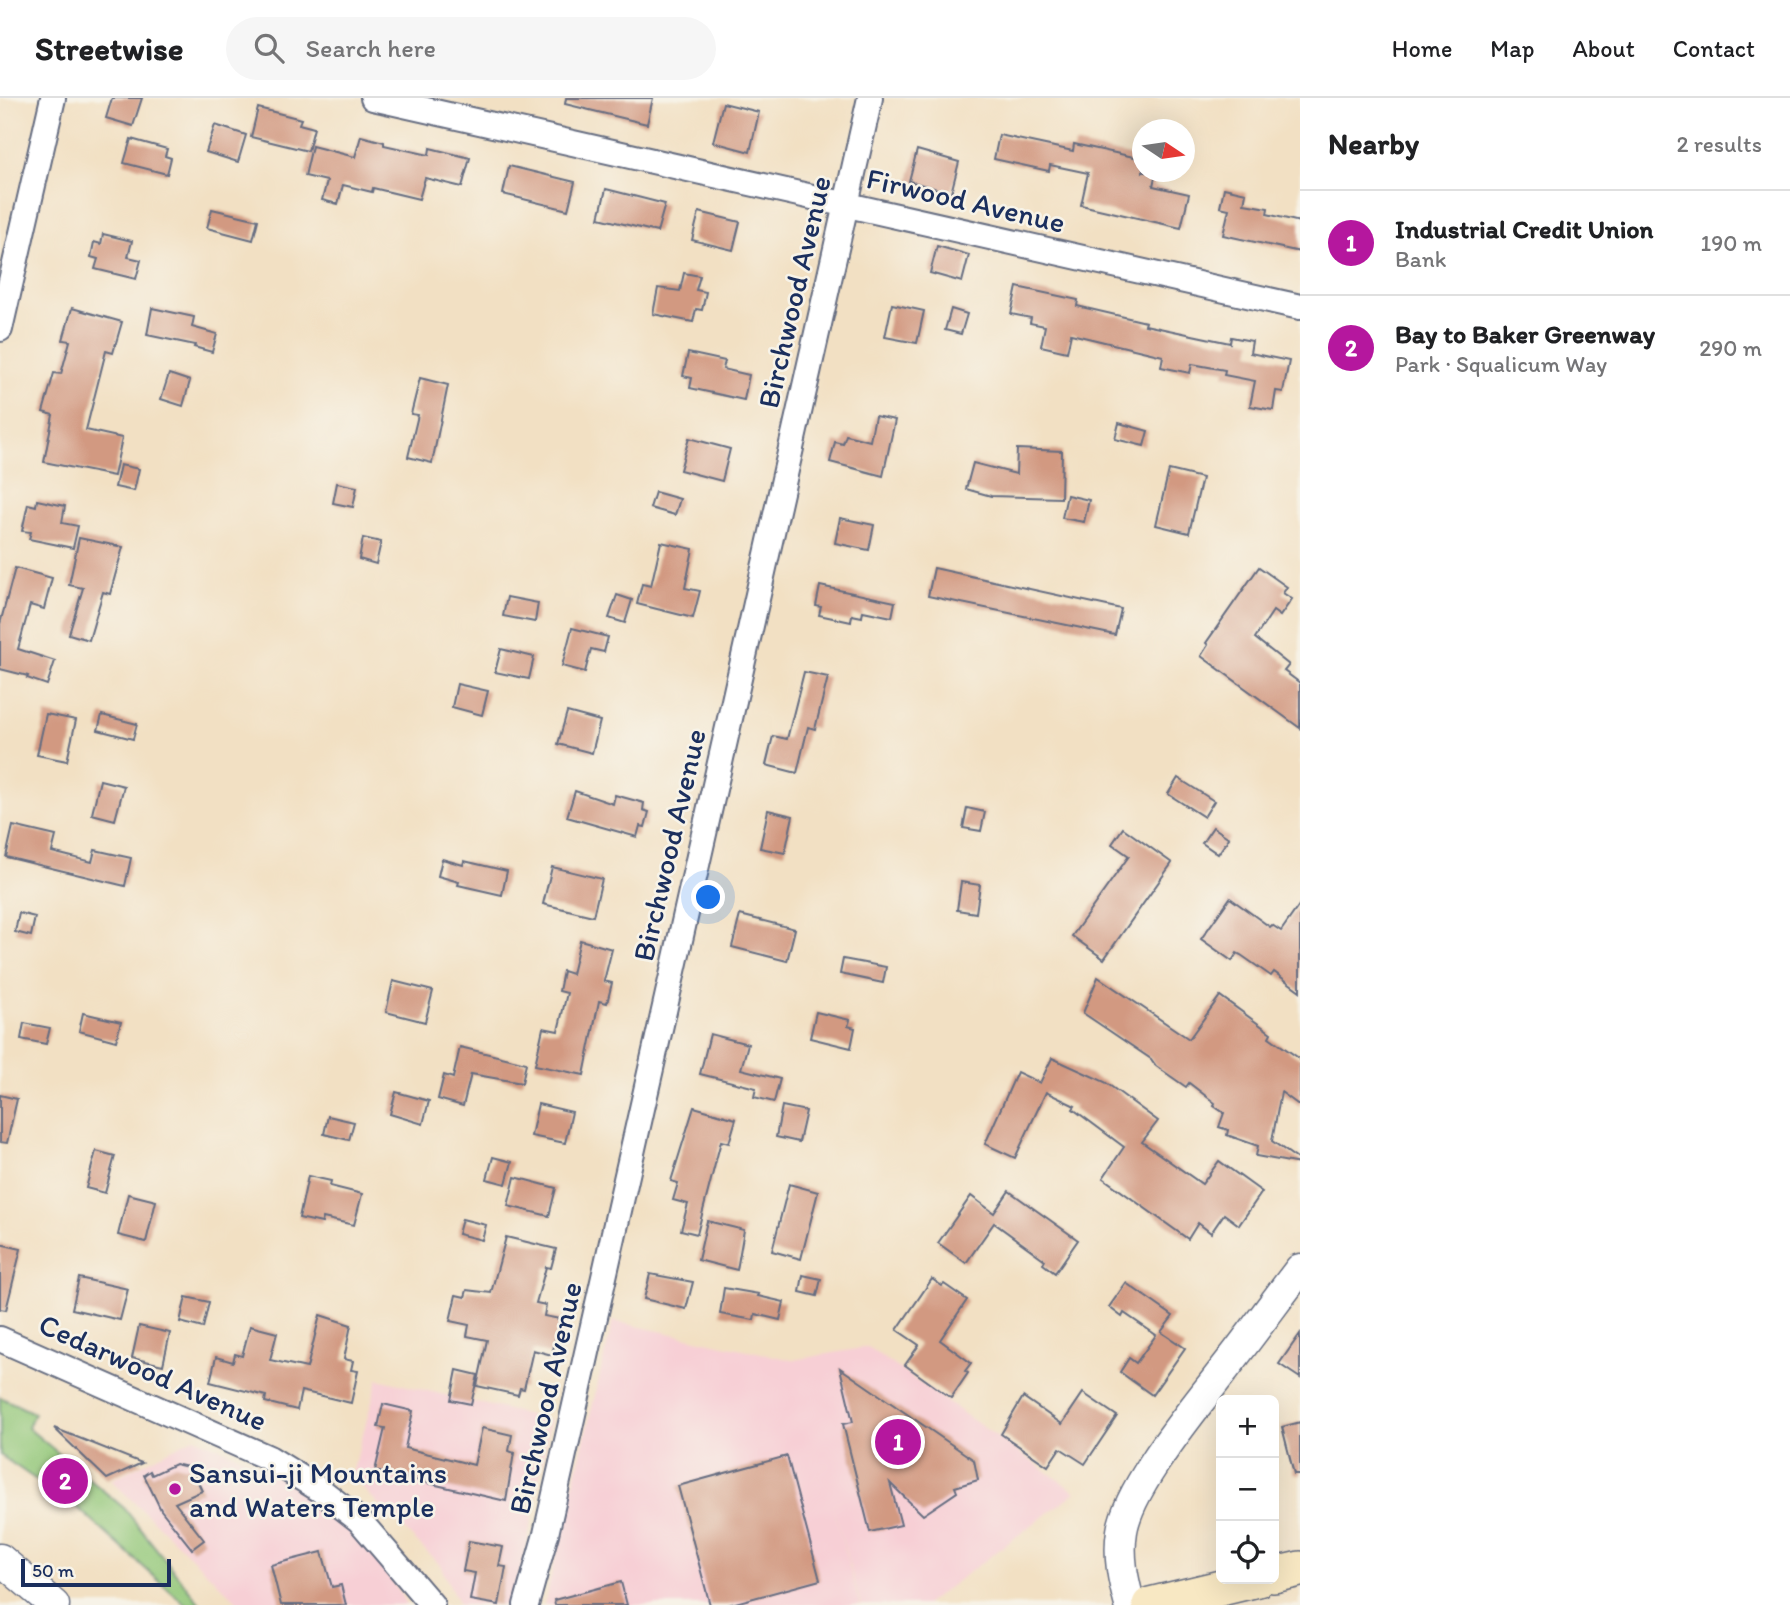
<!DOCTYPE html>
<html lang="en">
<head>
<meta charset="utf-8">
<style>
  body { margin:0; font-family:Itim,sans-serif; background:#f6f6f6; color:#202124 }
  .controls { position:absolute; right:21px; bottom:21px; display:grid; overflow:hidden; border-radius:10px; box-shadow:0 7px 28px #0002 }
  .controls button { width:63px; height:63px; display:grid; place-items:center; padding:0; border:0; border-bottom:2px solid #e0e0e0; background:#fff; color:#202124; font:35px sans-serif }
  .compass { position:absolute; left:1132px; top:21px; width:63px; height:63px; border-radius:50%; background:#fff; box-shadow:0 7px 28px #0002; rotate:103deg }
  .scale { position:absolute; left:21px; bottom:18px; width:150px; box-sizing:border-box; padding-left:7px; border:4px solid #1b2f5e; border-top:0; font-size:19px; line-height:24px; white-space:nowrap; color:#1b2f5e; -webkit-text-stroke:5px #f7f3e8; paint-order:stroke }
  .you { position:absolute; left:709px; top:800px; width:24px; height:24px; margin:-18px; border:5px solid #fff; border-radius:50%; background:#1a73e8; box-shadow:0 0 0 10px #1a73e833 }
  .badge { display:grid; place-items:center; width:46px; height:46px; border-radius:50%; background:#b5179e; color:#fff; font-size:23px; font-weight:700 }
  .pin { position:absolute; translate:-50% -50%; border:4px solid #fff; box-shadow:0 2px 7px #0006 }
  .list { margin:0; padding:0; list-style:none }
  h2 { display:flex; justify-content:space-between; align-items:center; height:91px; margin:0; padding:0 28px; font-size:30px }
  h2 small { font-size:23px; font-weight:400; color:#757577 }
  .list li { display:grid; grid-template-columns:46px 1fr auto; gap:21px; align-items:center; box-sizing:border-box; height:105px; padding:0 28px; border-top:2px solid #e0e0e0 }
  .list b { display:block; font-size:26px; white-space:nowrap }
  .list p { margin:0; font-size:23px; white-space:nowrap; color:#757577 }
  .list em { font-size:23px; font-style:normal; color:#757577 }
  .icon { flex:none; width:38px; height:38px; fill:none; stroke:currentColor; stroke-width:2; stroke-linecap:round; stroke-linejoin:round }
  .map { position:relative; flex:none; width:1300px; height:1507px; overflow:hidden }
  header { display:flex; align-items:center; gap:42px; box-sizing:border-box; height:98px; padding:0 35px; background:#fff; border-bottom:2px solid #e0e0e0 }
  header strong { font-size:33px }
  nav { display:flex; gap:38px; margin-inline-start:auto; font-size:24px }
  .search { width:490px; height:63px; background:#f6f6f6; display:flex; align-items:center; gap:18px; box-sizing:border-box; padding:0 24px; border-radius:38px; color:#757577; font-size:26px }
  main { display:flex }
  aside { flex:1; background:#fff }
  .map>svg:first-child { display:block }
</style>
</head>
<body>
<header>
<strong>Streetwise</strong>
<div class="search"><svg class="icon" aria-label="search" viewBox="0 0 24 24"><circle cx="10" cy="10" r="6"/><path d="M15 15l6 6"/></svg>Search here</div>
<nav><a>Home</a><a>Map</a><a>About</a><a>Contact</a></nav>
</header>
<main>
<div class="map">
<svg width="1300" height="1507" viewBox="0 0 1300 1507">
  <rect width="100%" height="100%" fill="#f7f3e8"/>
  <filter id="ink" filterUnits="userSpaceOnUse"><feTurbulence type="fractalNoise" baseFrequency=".0143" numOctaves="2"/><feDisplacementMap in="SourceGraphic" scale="14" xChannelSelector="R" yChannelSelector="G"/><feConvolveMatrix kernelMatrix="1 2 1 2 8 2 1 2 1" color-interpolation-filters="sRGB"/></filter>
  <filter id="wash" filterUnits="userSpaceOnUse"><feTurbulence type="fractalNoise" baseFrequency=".00686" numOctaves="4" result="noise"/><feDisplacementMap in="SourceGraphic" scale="28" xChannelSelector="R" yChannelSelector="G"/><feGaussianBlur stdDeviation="1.57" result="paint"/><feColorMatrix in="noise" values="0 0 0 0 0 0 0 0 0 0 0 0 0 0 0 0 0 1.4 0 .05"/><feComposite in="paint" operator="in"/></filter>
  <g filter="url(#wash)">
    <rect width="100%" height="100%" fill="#f2e0c3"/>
    <g fill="#f7cfd5">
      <path d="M613,1223L793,1262L868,1249L1076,1394L925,1507H861L831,1402L860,1507H544Z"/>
      <path d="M378,1281L550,1322L528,1442L514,1498L507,1507H459L440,1467L351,1379Z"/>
      <path d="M195,1339L248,1362L313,1400L346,1425L380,1464L407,1507H241L111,1382Z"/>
    </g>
    <path fill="#93c779" stroke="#577b6c" stroke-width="2" d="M0,1299L34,1315L28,1330L124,1410L201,1507H186L80,1412L0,1357Z"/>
    <g id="blocks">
      <g fill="#d29981">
        <path d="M112,0H142L133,28L106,20Z"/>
        <path d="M566,0H653L647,26L565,6Z"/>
        <path d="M723,5L759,14L750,54L713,44Z"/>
        <path d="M258,10L301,21L299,26L314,30L308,53L251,39Z"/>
        <path d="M215,27L246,37L238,64L206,54Z"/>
        <path d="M999,37L1073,53L1074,46L1143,61V74H1156L1153,88L1189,96L1181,130L1081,107L1088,75L1050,67L1049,73L994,61Z"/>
        <path d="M361,38L384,44V47L429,57L430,50L470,60L462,89L425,80L419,101L373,90L372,94L343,87L338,106L322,102L327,83L305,78L312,48L355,59Z"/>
        <path d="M131,41L167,51L165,58L171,60L167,76L124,65Z"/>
        <path d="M917,52L959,64L951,95L909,83Z"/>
        <path d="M509,68L575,84L568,112L503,96Z"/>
        <path d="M1224,90L1246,95L1244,106L1268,110L1267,116L1300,124V154L1223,137L1229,111L1220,109Z"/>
        <path d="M606,91L665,106L657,134L599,120Z"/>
        <path d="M212,111L258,122L253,142L207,130Z"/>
        <path d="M699,114L740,124L733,152L692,142Z"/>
        <path d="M103,136L132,143L128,159L141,162L136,181L95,171L98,161L91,159L94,144L101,146Z"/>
        <path d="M937,148L969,157L962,184L930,175Z"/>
        <path d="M684,175L700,178L696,192L706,194L702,212L696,211L693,224L653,216L658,190L680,193Z"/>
        <path d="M1017,189L1078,202L1077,208L1146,224L1145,227L1230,245L1231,239L1252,243L1250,255L1289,263L1283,294L1276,293L1273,312L1250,308L1255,283L1224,277L1225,272L1192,266L1190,275L1161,269L1163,258L1071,236L1067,254L1041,248L1045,228L1030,225L1031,220L1011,216Z"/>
        <path d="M892,206L924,213L917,245L885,239Z"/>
        <path d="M72,210L122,224L113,255L106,253L86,332L122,340L114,378L44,364L53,317L43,314L54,275L61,276L70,243L63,242Z"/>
        <path d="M152,210L194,219L192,229L217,236L212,254L194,249L195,247L147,237Z"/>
        <path d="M951,211L967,216L961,236L945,232Z"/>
        <path d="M688,255L725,263L723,271L749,277L744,302L690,290L692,280L683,278Z"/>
        <path d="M169,276L190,283L183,308L161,301Z"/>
        <path d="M420,280L448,287L432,365L408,359L418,317L411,316Z"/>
        <path d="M875,318L895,322L883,378L830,364L835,344L843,346L846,337L870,343Z"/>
        <path d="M1119,325L1148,333L1144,348L1115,341Z"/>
        <path d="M689,340L730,351L722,383L680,372Z"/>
        <path d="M1017,351L1062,353L1061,400L991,398L966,391L973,365L1016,376Z"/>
        <path d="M120,367L139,371L134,393L115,389Z"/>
        <path d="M1169,372L1202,380L1189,435L1156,427Z"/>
        <path d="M337,385L357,389L353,409L333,405Z"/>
        <path d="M655,394L680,401L675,417L650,410Z"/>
        <path d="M1067,397L1089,402L1084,424L1062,420Z"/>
        <path d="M37,402L65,408L62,425L78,428L73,450L29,441L31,434L22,433L28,406L36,408Z"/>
        <path d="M840,420L874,427L869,452L835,445Z"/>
        <path d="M79,440L123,449L110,496L103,494L89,542L69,536L83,490L69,487Z"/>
        <path d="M363,440L381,444L376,466L359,461Z"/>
        <path d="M661,444L693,451L685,490L700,493L693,520L637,506L642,486L651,488Z"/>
        <path d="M1259,469L1287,489L1283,495L1292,501L1280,518L1273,513L1255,540L1289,567L1284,573L1300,585V630L1201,558L1208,547L1206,545Z"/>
        <path d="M15,470L52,480L44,511L30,507L18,551L55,563L47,587L27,580L28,578L0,571V526Z"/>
        <path d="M934,470L1121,511L1115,537L928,498Z"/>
        <path d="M820,488L895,504L892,519L863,513L862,519L852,517L851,524L819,517L821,509L816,508Z"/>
        <path d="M617,497L632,502L625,525L609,520Z"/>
        <path d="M507,499L538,505L535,524L503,518Z"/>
        <path d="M572,530L608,539L604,554L591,551L585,574L562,568Z"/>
        <path d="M501,551L534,559L529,581L495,574Z"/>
        <path d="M804,574L828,579L815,631L808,629L797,675L766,667L773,638L787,641Z"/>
        <path d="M457,586L488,593L482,617L452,609Z"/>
        <path d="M567,614L600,623L592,655L558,646Z"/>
        <path d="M46,616L76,622L67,663L37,657Z"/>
        <path d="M102,617L137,626L133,641L98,632Z"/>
        <path d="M1178,680L1214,703L1204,719L1168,696Z"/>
        <path d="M100,682L124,688L115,722L92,716Z"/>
        <path d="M575,693L613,706L615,697L644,705L643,712L649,714L645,729L640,728L637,739L567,719Z"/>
        <path d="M967,710L985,714L981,733L963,730Z"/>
        <path d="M768,712L793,718L785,755L760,750Z"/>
        <path d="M13,728L56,738L52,754L92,764L95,752L131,760L125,788L6,759Z"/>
        <path d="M1213,729L1229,740L1218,756L1202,745Z"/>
        <path d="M1123,730L1172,765L1104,861L1072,838L1129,758L1112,746Z"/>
        <path d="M442,761L463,767L464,763L507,773L502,797L458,787L459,784L438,778Z"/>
        <path d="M552,769L602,781L593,818L543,806Z"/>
        <path d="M961,784L980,787L976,815L957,812Z"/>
        <path d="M1230,800L1270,829L1272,827L1281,833L1300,806V893L1274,874L1271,878L1241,857L1237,855L1232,863L1201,841Z"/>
        <path d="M19,815L35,819L31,838L15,834Z"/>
        <path d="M740,817L795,831L787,863L732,849Z"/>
        <path d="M580,842L612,851L604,883L612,885L607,905L599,903L584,977L535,967L543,930L558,933L567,895L559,893L563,873L572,876Z"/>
        <path d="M843,861L886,869L883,885L840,876Z"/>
        <path d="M1098,879L1189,941L1220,898L1271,935L1269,939L1300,961V1008L1281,994L1272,1043L1300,1063V1066L1256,1058L1258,1048L1227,1037L1228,1032L1219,1029L1224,1015L1214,1008L1215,1005L1189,985L1186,989L1156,968L1151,961L1083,915Z"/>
        <path d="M393,883L433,893L425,924L386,914Z"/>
        <path d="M816,914L850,922L848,928L855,930L851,950L810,940Z"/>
        <path d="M83,915L121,924L116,943L79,933Z"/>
        <path d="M24,925L50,930L46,946L21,941Z"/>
        <path d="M710,936L748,946L741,971L780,981L774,1004L754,999L756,990L700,976Z"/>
        <path d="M460,949L526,965L522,985L471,976L463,1008L438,1001L444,977L453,980Z"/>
        <path d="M1052,960L1105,984L1158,1023L1142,1044L1202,1086L1219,1063L1262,1094L1239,1127L1224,1116L1211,1135L1198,1125L1188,1141L1103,1080L1124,1049L1073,1011L1075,1008L1046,994L1015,1060L985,1046L1017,974L1040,985Z"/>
        <path d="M396,994L429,1003L423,1026L390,1016Z"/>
        <path d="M0,997L17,1001L7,1045L0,1044Z"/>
        <path d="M538,1006L572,1014L565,1045L531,1038Z"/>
        <path d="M782,1008L806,1013L799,1044L776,1039Z"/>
        <path d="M694,1009L736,1021L729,1045L721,1043L697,1136L681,1132L688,1106L673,1102L678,1085L671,1083Z"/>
        <path d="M328,1018L354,1024L349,1042L324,1036Z"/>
        <path d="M96,1053L115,1058L105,1095L86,1090Z"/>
        <path d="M493,1059L512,1064L506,1086L487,1081Z"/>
        <path d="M308,1078L331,1083L330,1088L362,1096L354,1127L323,1120L322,1125L299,1120Z"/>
        <path d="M515,1079L556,1090L549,1118L508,1108Z"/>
        <path d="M789,1086L818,1094L801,1161L772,1153Z"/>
        <path d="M1009,1093L1078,1142L1055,1175L1043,1166L1045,1162L994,1125L966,1165L938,1145L971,1098L994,1115Z"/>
        <path d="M128,1096L156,1103L146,1144L118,1137Z"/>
        <path d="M462,1121L486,1127L482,1142L458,1136Z"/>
        <path d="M707,1123L744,1132L737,1172L698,1162Z"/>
        <path d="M506,1139L556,1151L551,1170L546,1169L536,1205L546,1207L544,1218L560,1221L552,1257L533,1252L524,1291L520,1290L518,1297L477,1288L487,1242L467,1238L469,1227L450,1223L456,1197L465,1199L467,1192L491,1195Z"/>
        <path d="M0,1146L21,1151L6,1212L0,1211Z"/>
        <path d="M650,1176L693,1184L686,1211L644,1201Z"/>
        <path d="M803,1177L821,1181L817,1198L800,1194Z"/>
        <path d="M79,1180L128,1191L120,1222L72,1211Z"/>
        <path d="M932,1181L942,1188L944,1186L967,1202L940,1242L971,1265L965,1273L968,1275L951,1300L905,1267L919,1247L897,1232Z"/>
        <path d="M1126,1185L1173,1218L1161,1234L1185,1250L1152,1297L1120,1274L1129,1260L1136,1265L1156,1237L1124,1215L1122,1219L1109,1209Z"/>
        <path d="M724,1190L759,1196L758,1198L784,1204L780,1222L755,1216L754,1222L720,1216Z"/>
        <path d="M186,1199L209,1204L203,1230L180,1224Z"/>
        <path d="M320,1217L351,1227L344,1261L353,1263L351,1272L358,1273L351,1305L301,1293L297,1312L265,1304L266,1298L210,1284L216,1259L233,1264L235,1256L242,1258L250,1228L277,1235L270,1262L307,1270Z"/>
        <path d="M139,1228L170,1235L163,1267L132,1260Z"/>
        <path d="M1300,1236V1280L1279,1266Z"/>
        <path d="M840,1270L974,1362L978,1382L955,1389L957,1394L923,1417L890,1385L901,1427L870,1434L843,1326L853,1324Z"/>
        <path d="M457,1272L478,1277L471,1306L451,1302Z"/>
        <path d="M1083,1295L1117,1318L1085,1366L1060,1350L1048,1368L1001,1336L1023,1299L1062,1326Z"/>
        <path d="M383,1306L413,1313L405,1350L474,1367L482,1330L512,1337L509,1353L514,1355L506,1403L375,1373L385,1330L378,1329Z"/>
        <path d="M1300,1324V1376H1294L1282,1329Z"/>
        <path d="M54,1330L142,1365L107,1381Z"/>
        <path d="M787,1358L820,1482L728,1507H710L678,1388Z"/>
        <path d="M175,1366L192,1370L202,1393L175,1405L204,1442L192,1451L161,1412L144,1377L150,1373L152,1377Z"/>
        <path d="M469,1443L503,1449L499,1468L506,1469L499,1507L470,1502L475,1475L463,1473Z"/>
        <path d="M322,1454L332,1489L341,1487L346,1507H281L271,1467Z"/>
        <path d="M621,1484L627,1507H555L554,1502Z"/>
      </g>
    </g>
  </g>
  <g filter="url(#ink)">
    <use href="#blocks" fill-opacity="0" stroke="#666d81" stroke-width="2"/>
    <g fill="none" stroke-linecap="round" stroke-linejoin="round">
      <g stroke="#666d81" stroke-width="28">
        <g id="minor">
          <path d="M373,0L1300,209"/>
          <path d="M0,231L53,0"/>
          <path d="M0,1241L269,1360L319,1391L359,1422L432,1507"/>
          <path d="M526,1507L546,1436L870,0"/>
        </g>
      </g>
      <g stroke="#666d81" stroke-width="33">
        <g id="tertiary">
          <path d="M0,1461L54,1507"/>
          <path d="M1130,1507C1123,1482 1118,1458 1122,1433C1129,1388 1194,1311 1222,1274C1249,1240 1274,1205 1300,1171"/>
        </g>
      </g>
      <g stroke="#666d81" stroke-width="38">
        <g id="secondary">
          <path d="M1274,1477L1300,1471"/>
          <path d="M1150,1507L1258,1481"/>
        </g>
      </g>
      <use href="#minor" stroke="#fff" stroke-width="24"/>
      <use href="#tertiary" stroke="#fff" stroke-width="30"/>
      <use href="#secondary" stroke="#f8e8c3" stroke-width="35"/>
    </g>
  </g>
  <circle fill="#b5179e" stroke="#f7f3e8" stroke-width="2.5" cx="175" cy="1391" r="7"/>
  <g text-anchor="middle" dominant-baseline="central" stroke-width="5" stroke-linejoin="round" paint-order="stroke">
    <g font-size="30" fill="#1b2f5e" stroke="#f7f3e8">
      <text transform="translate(966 102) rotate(13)">Firwood Avenue</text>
      <text transform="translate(794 194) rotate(-77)">Birchwood Avenue</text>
      <text transform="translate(669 747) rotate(-77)">Birchwood Avenue</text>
      <text transform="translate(153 1274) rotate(24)">Cedarwood Avenue</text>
      <text transform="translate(545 1300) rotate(-77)">Birchwood Avenue</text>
    </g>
    <g font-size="30" fill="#1b2f5e" stroke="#f7f3e8" text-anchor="start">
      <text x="189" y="1374">Sansui-ji Mountains<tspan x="189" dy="34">and Waters Temple</tspan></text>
    </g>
  </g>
</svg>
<div class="controls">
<button>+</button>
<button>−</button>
<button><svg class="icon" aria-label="locate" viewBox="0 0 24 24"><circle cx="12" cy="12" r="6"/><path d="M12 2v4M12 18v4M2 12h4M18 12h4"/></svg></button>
</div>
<svg class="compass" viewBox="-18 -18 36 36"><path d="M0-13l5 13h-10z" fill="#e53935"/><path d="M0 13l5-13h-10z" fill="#757577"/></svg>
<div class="scale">50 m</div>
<div class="you"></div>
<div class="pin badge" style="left:898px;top:1344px">1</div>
<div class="pin badge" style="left:65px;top:1383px">2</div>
</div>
<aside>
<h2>Nearby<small>2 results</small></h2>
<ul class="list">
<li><span class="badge">1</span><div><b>Industrial Credit Union</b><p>Bank</p></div><em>190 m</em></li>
<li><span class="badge">2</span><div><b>Bay to Baker Greenway</b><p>Park · Squalicum Way</p></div><em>290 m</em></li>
</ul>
</aside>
</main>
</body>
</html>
